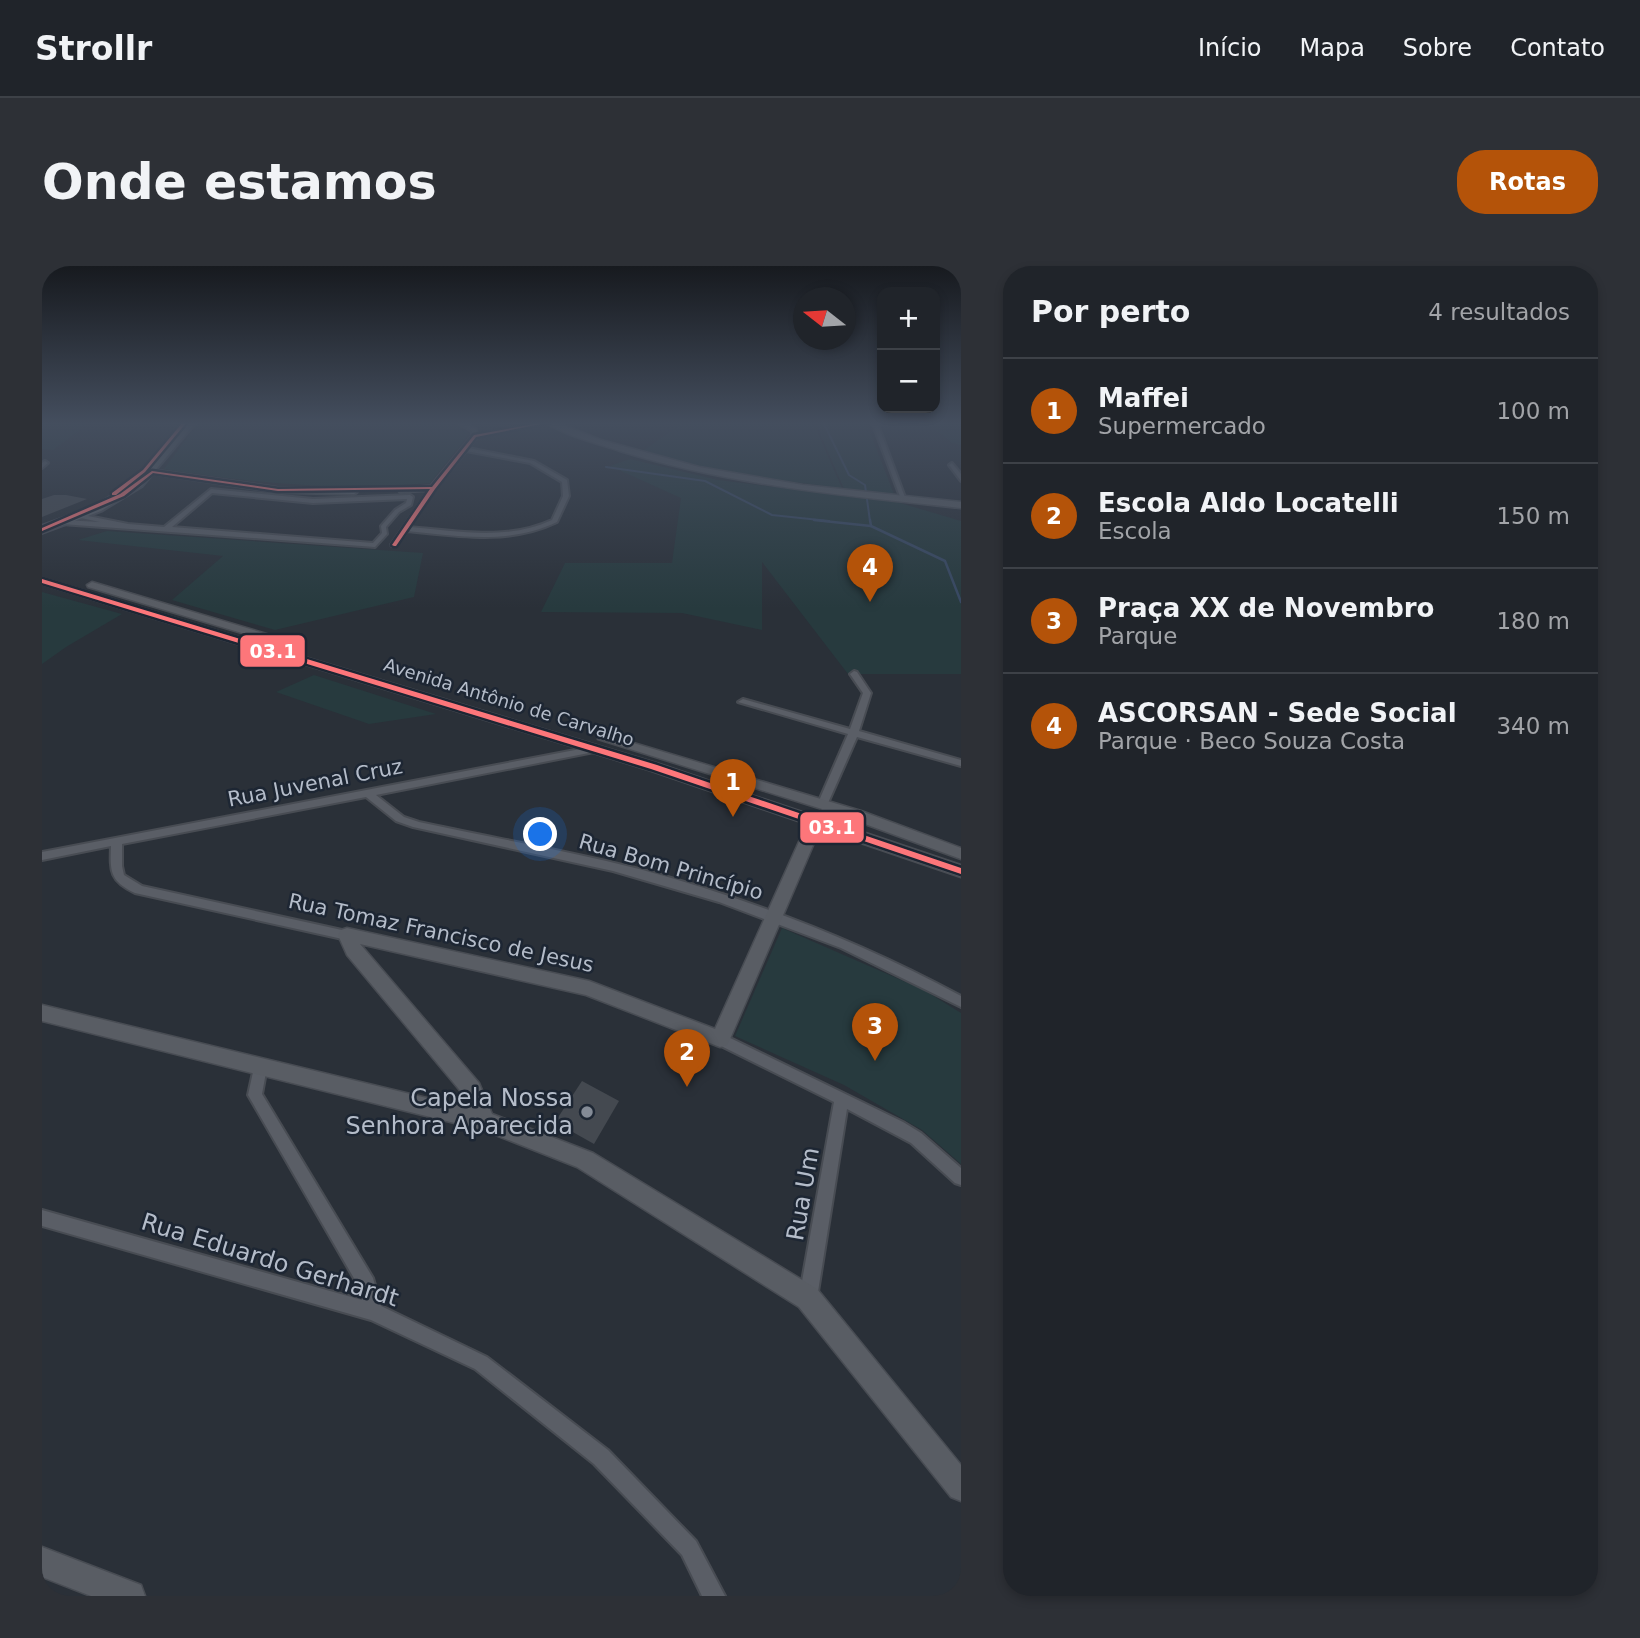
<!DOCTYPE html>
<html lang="pt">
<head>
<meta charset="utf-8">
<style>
  body { margin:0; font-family:"DejaVu Sans",sans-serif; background:#2d3036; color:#f1f3f6 }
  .controls { position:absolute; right:21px; top:21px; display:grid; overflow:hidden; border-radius:14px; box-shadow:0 4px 10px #0003 }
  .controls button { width:63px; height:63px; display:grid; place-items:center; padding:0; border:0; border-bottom:2px solid #3d4147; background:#20242a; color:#f1f3f6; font:35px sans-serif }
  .compass { position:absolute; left:751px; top:21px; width:63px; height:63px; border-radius:50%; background:#20242a; box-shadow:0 4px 10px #0003; rotate:287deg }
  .you { position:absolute; left:499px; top:569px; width:24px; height:24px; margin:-18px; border:5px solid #fff; border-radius:50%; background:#1a73e8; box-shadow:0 0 0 10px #1a73e833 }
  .badge { display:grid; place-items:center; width:46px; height:46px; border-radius:50%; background:#b45309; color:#fff; font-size:23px; font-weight:700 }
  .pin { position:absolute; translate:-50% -58px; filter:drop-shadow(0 2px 4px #0008) }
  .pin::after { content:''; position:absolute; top:37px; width:24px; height:21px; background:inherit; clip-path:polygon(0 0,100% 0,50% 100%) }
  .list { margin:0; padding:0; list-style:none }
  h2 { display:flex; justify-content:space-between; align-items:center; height:91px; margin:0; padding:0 28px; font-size:30px }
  h2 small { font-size:23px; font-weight:400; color:#a2a4a8 }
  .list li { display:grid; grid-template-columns:46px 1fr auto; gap:21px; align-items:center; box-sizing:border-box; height:105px; padding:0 28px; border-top:2px solid #3d4147 }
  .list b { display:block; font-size:26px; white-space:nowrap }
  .list p { margin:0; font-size:23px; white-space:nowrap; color:#a2a4a8 }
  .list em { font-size:23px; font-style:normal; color:#a2a4a8 }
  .map { position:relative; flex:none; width:919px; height:1330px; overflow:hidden; border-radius:28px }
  header { display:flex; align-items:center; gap:42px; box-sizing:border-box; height:98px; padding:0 35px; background:#20242a; border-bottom:2px solid #3d4147 }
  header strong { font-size:33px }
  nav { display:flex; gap:38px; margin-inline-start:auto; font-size:24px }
  .intro { display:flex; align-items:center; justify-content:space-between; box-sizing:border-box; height:168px; padding:0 42px }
  h1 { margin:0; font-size:49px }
  .button { padding:18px 32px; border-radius:28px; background:#b45309; color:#fff; font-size:24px; font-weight:700 }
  main { display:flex; gap:42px; padding:0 42px }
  aside { flex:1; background:#20242a; border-radius:28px; box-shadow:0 4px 10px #0003 }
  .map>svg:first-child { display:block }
</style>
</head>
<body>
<header>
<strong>Strollr</strong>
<nav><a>Início</a><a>Mapa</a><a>Sobre</a><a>Contato</a></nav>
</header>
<div class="intro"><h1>Onde estamos</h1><a class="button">Rotas</a></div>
<main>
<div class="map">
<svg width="919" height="1330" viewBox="0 0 919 1330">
  <rect width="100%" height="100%" fill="#2a3038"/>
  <g fill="#273a3e">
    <path d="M0,156H49L11,184L0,183Z"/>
    <path d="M157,156H407L428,167L388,217C298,226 211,217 122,203Z"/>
    <path d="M642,156H771L800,222L681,207L598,187Z"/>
    <path d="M773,156H824L855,236L919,255V408H806L720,296V364L640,347L499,346L523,297H630L639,232L568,200L588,193L676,214L805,230Z"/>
    <path d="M885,156H919V179L910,177Z"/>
    <path d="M65,265L381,287L372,331L233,364L130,334L181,290L36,274Z"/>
    <path d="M0,326L80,348L24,381L0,398Z"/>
    <path d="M272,409L394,448L327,458L234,426Z"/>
    <path d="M740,662L882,724L919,747V898L880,864L802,819L693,770Z"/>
  </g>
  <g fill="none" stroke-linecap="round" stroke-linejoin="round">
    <g stroke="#384963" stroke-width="2">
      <path d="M781,156L807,209L823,219L828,255"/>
      <path d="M564,201L663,215L730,249L787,255"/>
    </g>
    <g stroke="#384963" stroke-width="2.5">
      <path d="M772,254L829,260"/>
      <path d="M828,254L829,260L903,295L919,336"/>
    </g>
  </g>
  <g fill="#444950">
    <path d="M12,229H24L45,233L0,251V233Z"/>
    <path d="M540,815L577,835L552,878L513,856Z"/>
  </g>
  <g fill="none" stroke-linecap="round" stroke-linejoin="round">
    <g stroke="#484c53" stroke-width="4">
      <g id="street">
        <path d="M414,156H419L434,163L435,168L509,156L435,171L426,182L492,195L525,214L527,230L515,256C467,279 416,270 365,265L354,280H350L349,279L387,224L358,226L356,223L389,220L430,170V165ZM424,185L488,197L520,216L521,230L510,254C464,275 416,265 367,261L393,223Z"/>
        <path d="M830,156H835L864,234L859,233Z"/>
        <path d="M3,195L6,197L0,202V197Z"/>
        <path d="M910,197L919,208V215L907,199Z"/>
        <path d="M110,204L236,222L312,224L315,226L312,228L236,226L108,207Z"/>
        <path d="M169,223L271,233L368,229L371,231L369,239L357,246L344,261L345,268L333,281L20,258L17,256L20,254L58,256L34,251V249L36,248L86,258L122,261ZM170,227L271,237L365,233L364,237L353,244L339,260L340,267L331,277L130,261Z"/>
        <path d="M812,405L815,406L829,427L817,465L919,494V500L815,471L786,537L785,539H777L776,537L806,468L696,436L701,433L808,463L821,427L808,408Z"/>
        <path d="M554,480L559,483L557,485L334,529L362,551L377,556C450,572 524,584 597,603C708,633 817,675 919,730V741L799,682L677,636L571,605L371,561L354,555L324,531L80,578V600L82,609L100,620L309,666L311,669L305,674L93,627C68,615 68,606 69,580L0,594V586Z"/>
        <path d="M678,767L861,856L879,867L919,902V919L913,917L869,877L805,843L775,1032L772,1038L766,1041L760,1038L757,1032L792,836L673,777L671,773L673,769Z"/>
        <path d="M218,795L223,797L225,801L220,828L331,1012L339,1040L445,1091L566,1184L654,1275L683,1330H660L640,1289L552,1198L433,1103L329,1054L0,960V944L320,1034L317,1021L206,829L213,797Z"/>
      </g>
    </g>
    <g stroke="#484c53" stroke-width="3">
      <g id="secondary">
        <path d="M503,156H513L559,174L657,201L761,219L919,236V242C804,230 688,219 578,185C554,177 524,170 503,156Z"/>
        <path d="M0,312L617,498L772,550L780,543L556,473L558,470H568L819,545L919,582V593L790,546L785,554L919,599V611L778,563L688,773L685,779L678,781L544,729L318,678L437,817L450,848L551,887L775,1023L919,1199V1235L909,1231L757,1041L535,901L441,864L0,755V739L426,842L421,828L305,689L296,669L299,664L305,662L547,715L673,763L765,558L607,504L0,318Z"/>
        <path d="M50,316L255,377L257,379L247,381L46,321L45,319Z"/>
        <path d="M0,1281L99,1319L103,1330H49L0,1311Z"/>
      </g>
    </g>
    <g stroke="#484c55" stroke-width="4">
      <path id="primary" d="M146,156H154L100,220L59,245L0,267V260L51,241L94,216Z"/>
    </g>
    <use href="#street" fill="#5a5e66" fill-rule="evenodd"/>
    <use href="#secondary" fill="#595d64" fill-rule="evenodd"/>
    <use href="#primary" fill="#5c6168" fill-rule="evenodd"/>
    <g stroke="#1d2633" stroke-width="5">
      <g id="bus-1">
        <path d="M141,156H145L103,206L74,229H70V227L101,204Z"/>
        <path d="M503,156H509L434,171L393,223L354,280H352L350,279L388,223L236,225L111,207L82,230L0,265V262L78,228L110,205L236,223L390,221L432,169Z"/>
        <path d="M0,313L615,499L919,602V608L609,503L0,317Z"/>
      </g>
    </g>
    <use href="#bus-1" fill="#fd767a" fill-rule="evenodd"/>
  </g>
  <linearGradient id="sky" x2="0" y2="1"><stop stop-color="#171a1f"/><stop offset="0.46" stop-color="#444e5e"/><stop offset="1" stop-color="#444e5e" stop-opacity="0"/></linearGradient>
  <rect width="919" height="342" fill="url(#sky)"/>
  <circle fill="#848b96" stroke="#1d2633" stroke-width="2.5" cx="545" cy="846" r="7"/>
  <g text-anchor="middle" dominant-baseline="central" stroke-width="5" stroke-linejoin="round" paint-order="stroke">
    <g font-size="18" fill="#b4bcc9" stroke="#1d2633">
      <text transform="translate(467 436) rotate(17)">Avenida Antônio de Carvalho</text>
    </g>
    <g font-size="21" fill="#b4bcc9" stroke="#1d2633">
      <text transform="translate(273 517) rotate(-11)">Rua Juvenal Cruz</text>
      <text transform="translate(629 601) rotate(16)">Rua Bom Princípio</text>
      <text transform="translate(399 667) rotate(12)">Rua Tomaz Francisco de Jesus</text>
    </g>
    <g font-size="24" fill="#b4bcc9" stroke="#1d2633" text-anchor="end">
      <text x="531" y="832">Capela Nossa<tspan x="531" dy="28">Senhora Aparecida</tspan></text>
    </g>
    <g font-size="24" fill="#b4bcc9" stroke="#1d2633">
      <text transform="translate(761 928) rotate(-80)">Rua Um</text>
      <text transform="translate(228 994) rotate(17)">Rua Eduardo Gerhardt</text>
    </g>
  </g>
  <g stroke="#1d2633" stroke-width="2.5">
    <rect x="197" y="368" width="67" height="34" rx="7" fill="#fd767a"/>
    <rect x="757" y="545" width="66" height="33" rx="7" fill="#fd767a"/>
  </g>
  <g font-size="19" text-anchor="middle" font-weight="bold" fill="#fff">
    <text x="231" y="392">03.1</text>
    <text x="790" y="568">03.1</text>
  </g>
</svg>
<div class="controls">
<button>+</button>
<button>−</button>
</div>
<svg class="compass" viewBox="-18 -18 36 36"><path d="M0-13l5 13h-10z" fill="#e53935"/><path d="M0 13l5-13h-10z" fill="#a2a4a8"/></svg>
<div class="you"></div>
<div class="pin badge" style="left:691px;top:551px">1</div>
<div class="pin badge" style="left:645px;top:821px">2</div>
<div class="pin badge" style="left:833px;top:795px">3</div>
<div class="pin badge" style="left:828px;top:336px">4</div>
</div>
<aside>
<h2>Por perto<small>4 resultados</small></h2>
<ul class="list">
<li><span class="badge">1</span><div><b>Maffei</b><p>Supermercado</p></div><em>100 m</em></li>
<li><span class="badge">2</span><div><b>Escola Aldo Locatelli</b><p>Escola</p></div><em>150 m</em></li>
<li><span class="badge">3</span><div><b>Praça XX de Novembro</b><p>Parque</p></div><em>180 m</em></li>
<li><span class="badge">4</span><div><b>ASCORSAN - Sede Social</b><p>Parque · Beco Souza Costa</p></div><em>340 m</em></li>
</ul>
</aside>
</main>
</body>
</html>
